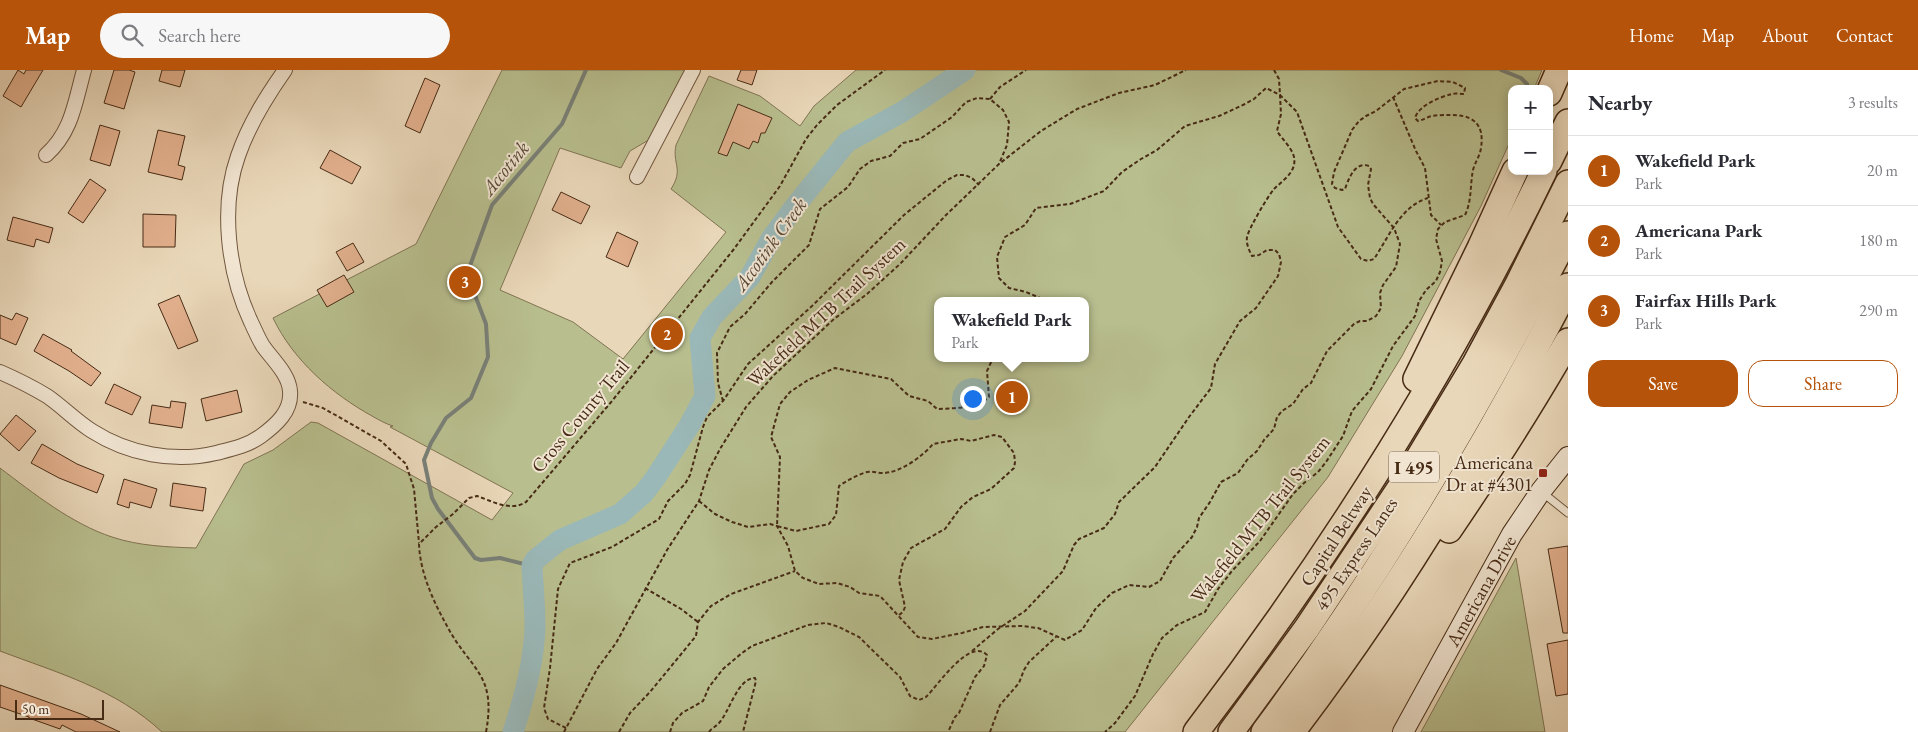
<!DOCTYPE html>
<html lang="en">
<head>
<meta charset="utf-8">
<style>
  body { margin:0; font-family:"EB Garamond",serif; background:#f7f7f7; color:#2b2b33 }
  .controls { position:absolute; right:15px; top:15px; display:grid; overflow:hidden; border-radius:10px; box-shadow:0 2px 12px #0003 }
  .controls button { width:45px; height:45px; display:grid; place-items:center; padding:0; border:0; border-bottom:1px solid #e1e1e2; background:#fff; color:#2b2b33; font:25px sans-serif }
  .scale { position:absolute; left:15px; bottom:12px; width:89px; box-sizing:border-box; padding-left:5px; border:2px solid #472b15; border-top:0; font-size:14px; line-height:18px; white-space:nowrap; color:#472b15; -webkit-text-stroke:4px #f1e5d2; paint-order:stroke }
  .you { position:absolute; left:972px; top:328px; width:18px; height:18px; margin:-12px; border:4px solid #fff; border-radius:50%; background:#1a73e8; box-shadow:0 0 0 8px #1a73e833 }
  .badge { display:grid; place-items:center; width:32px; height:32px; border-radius:50%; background:#b45309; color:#fff; font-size:16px; font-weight:700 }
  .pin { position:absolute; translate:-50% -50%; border:2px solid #fff; box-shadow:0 1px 5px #0006 }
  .popup { position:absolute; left:934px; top:227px; width:155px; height:65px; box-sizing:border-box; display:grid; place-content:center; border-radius:10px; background:#fff; filter:drop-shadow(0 1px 4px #0005); font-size:16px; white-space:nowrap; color:#7c7c81 }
  .popup b { font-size:19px; color:#2b2b33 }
  .popup::after { content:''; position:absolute; left:50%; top:100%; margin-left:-10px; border:10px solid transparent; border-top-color:#fff }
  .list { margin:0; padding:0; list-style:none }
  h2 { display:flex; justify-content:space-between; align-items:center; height:65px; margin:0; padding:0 20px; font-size:21px }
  h2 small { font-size:16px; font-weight:400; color:#7c7c81 }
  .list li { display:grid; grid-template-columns:32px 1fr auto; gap:15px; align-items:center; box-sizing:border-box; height:70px; padding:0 20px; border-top:1px solid #e1e1e2 }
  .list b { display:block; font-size:19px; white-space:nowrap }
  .list p { margin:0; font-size:16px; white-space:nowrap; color:#7c7c81 }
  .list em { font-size:16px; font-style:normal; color:#7c7c81 }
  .actions { display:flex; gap:10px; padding:15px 20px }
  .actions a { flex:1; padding:11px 0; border:1px solid #b45309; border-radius:15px; text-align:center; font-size:18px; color:#b45309 }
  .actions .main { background:#b45309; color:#fff }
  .icon { flex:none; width:28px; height:28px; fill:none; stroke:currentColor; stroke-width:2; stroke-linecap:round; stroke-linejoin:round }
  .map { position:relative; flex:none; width:1568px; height:662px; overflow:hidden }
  header { display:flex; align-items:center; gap:30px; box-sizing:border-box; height:70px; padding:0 25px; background:#b45309; color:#fff }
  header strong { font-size:24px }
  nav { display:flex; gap:28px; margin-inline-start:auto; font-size:18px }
  .search { width:350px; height:45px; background:#f7f7f7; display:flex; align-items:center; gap:12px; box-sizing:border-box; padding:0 18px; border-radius:28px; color:#7c7c81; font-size:19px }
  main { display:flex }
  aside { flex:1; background:#fff }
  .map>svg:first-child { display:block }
</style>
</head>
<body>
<header>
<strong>Map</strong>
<div class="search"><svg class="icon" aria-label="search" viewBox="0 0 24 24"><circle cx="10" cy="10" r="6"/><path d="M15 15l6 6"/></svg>Search here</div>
<nav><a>Home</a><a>Map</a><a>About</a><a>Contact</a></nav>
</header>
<main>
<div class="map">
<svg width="1568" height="662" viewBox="0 0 1568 662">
  <rect width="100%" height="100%" fill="#e9d7b9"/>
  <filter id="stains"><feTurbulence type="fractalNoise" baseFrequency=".004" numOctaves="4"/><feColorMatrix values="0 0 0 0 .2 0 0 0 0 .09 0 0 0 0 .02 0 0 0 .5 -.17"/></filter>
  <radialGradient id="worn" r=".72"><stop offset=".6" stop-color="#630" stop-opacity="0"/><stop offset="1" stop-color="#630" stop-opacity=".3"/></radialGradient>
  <g fill="#b8be8e" stroke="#807452" fill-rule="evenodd">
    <path d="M502,0H685L672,31L652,68L630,81L621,98L560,78L500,220L573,252L623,289L726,162L671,119C684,99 672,94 676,75L709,6L760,26L800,56L814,36L856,0H1542L1534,19H1512V67L1481,136L1402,286L1328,407L1125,662H162C116,619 58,603 0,581V398C33,423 72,454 112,467C139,476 167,477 196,478L244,394L273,380L311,352L318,353L492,450L513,423L390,357L393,356C386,354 379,350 372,346C332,324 293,290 273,248L416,174ZM938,231H1086V288H938Z"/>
    <path d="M1516,488L1545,662H1421Z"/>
  </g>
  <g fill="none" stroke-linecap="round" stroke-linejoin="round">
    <g stroke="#798077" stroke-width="4">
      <path d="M1501,0L1521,8L1527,14"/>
      <path d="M532,496L500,488L481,490L475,488L438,439L432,428L424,390L431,373L446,348L471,328L488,287L486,254L467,204L492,135L562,54L586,0"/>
    </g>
    <path stroke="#9ab8b8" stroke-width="21" d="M513,662C524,629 534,592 535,557C535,537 533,516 532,496L535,490L560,470L620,444L644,423L656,407L689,356L705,326L700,268L712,247L750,207L771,169L796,135L847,72L902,42L965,0"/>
  </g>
  <g fill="#e1af8c" stroke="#472b15">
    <path d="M18,0L24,4L26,0H43L21,37L3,26Z"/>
    <path d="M114,0H129L135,2L124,39L104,33Z"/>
    <path d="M162,0H185L180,17L159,11Z"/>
    <path d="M741,0H757L752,15L737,10Z"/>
    <path d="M425,8L440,15L420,63L405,56Z"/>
    <path d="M738,34L772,48L765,63H761L758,73L753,71L749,79L733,72L727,86L718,83Z"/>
    <path d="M100,55L120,61L110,96L90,90Z"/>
    <path d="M158,60L185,66L178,95L185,97L182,110L148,102Z"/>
    <path d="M330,80L361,97L352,114L320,98Z"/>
    <path d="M90,109L106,120L83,153L68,143Z"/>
    <path d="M561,122L590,136L581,154L552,140Z"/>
    <path d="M143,144L176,145L175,177H143Z"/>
    <path d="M13,147L53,158L49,173L36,169L34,177L7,170Z"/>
    <path d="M617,162L638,172L628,197L606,187Z"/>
    <path d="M353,173L364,192L347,201L336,182Z"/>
    <path d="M344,205L354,222L327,237L317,220Z"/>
    <path d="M179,225L198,271L178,279L158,234Z"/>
    <path d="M16,243L28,248L16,275L0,268V245L12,250Z"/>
    <path d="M43,264L72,280L71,281L101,303L91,316L69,301L34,281Z"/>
    <path d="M114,314L141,327L132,345L105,333Z"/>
    <path d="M237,320L242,342L206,351L201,329Z"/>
    <path d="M171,331L186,333L182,358L149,353L152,335L170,338Z"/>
    <path d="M16,345L36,361L19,381L0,364Z"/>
    <path d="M42,374L77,394L104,405L97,423L59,408L31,393Z"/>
    <path d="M124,409L157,419L151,438L130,432L129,438L117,434Z"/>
    <path d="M173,413L206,418L203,441L170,436Z"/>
    <path d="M1568,476V563H1563L1548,479Z"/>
    <path d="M1568,570V624L1556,626L1547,574Z"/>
    <path d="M0,615L81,644L120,662H76L62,655L60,659L29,648V647L0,637Z"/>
  </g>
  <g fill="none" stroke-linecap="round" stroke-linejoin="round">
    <g stroke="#70563e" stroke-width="9">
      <path id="lane" d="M1543,423L1568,443"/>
    </g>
    <g stroke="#70563e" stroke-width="16">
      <g id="street">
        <path d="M46,85C72,62 75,32 84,0"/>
        <path d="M637,107L693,0"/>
        <path d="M0,302C16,309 32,317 47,326C63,337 76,351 92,361C128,384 174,393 216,383C232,379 247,376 261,366C276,355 292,341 290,321C289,304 272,289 263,276C258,268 255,260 251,252C228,203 220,137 238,86C249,54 266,27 285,0"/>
      </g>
    </g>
    <g stroke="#472b15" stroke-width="22">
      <path id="secondary" d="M1403,662L1512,464L1541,421L1568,387"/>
    </g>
    <g stroke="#472b15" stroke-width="28">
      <g id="highway">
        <path d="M1549,23L1559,0"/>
        <path d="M1549,91L1568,52"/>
        <path d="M1416,309L1480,178L1515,101"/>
        <path d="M1449,460C1491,398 1531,336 1568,271"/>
        <path d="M1196,662C1330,486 1448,300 1544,101"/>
        <path d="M1231,662L1307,558L1406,409L1475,294L1517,216L1568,113"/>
        <path d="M1264,662C1381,505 1479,337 1568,164"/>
        <path d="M1292,662C1398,523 1489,371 1568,216"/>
      </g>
    </g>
    <g stroke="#472b15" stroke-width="2" stroke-dasharray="4 2.5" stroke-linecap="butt">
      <path d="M1274,0L1279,9L1280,25L1297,42L1338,157L1361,189L1368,191L1374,189C1390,165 1400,137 1428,128"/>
      <path d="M1393,27L1416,81L1425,98L1431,145L1441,155"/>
      <path d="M990,29L1000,17L1026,0"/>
      <path d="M723,331L718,313L717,283L730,257L745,244L772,212L809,175L820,139L848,117L860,99L871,91L890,86L903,73L920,69L952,47L966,32L977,28L990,29L1003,40L1009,52L1007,75L999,94"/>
      <path d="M303,332L323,338L381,371L406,394L414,419L419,473"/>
      <path d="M699,431L715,444L732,452L748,457L770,454L777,456L788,476L795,501L803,508L819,514L837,513L850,517L859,523L880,526L918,567L932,569L962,563L983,557L1022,556L1038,558L1065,570L1082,560L1096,538L1112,523L1129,515L1149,517L1160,511L1173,488L1192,467L1197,457L1199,448L1210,432L1221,412L1238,403L1247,390L1257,381L1264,370L1274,359L1277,347L1282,341L1293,334L1303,319L1311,313L1327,281L1354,254L1360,251H1367L1376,246L1381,238L1380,223L1383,215L1396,197L1400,174L1394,158L1373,134L1370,128L1368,115L1371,99L1369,96C1355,91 1349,108 1345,119L1342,120L1335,118L1332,114L1334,102L1352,60L1359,51L1366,46L1376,41L1404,19L1438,11L1453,12L1465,18L1464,24C1460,24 1456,23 1452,24C1440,27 1419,35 1415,48L1418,51C1423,50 1427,47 1432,46C1437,45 1443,45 1447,45C1471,44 1485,52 1481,78C1480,86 1475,92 1473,100C1470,114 1472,131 1465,145L1445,152L1438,159L1436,169L1442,191L1440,202L1436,211L1426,220L1419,231L1415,246L1393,276L1371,319L1352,341L1343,366L1326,392L1318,402L1304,413L1293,424L1260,471L1232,501L1218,519L1205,542L1177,555L1162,568L1153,584L1135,626L1115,653L1105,662"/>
      <path d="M645,518L681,539L698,552"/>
      <path d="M899,545L903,542L905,537L899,510L903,492L911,478L945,459L961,437L973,427L991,419L1014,398L1015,392L1014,383L1002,367L994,365L971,371L961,369L933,374C923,386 900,403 883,403C877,403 872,401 867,402C857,405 848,410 839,416L836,445L829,454L796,461L777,456L780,387L771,367L780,334L790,322L808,310L835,298L891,309L909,326L928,331L937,339C955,338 975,339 989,327L987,301L993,288"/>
      <path d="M972,581L998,559L1025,541L1063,501L1074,475L1079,469L1104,458L1115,444L1119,432L1155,397L1189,347L1211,318L1215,294L1240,251L1256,238L1278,206L1281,192L1279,184L1275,180H1267L1259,185L1252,186C1249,180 1246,174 1247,167C1249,158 1268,126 1274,119C1283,110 1297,102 1294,87C1292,78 1282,69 1277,61L1281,44L1280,25L1266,18L1254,29L1245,34L1219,46L1185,56L1157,80L1141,89L1122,102L1104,121L1070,134L1036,138L1025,155L1005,167L997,187L999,208L1009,218L1026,222L1047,231"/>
      <path d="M566,658L548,649L544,638L550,598L558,519L570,493L612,477L659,449L668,431L685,414L690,405L703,357L707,347L723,331L748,294L812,236L904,145L947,110L957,105H965L972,108L979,115"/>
      <path d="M486,662C497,603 470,600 447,556C433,531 420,502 419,474L436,457L453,444L469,428L477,426C492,431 510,442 526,432L612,331L734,179L780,116L806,69L817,55L837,35L885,0"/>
      <path d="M564,662L597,599L616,573L667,480L699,431L709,400L720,379L746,337L773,306L834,249L867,224L900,194L946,145L999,94L1041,61L1077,39L1119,23L1155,15L1186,0"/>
      <path d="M619,662L630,643L650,622L696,566L698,552L711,536L731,524L795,501"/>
      <path d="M670,662L673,653L682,643L703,631L709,617L723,599L742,583L752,576L808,555L826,553L839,557L859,567L900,607L910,626L919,630L926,627C938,615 970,567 987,585L984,596L975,607L959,643L955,647L948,662"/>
      <path d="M709,662C712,658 715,657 718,654C729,644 737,608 755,608L756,611L743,662"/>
      <path d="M990,662L1000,635L1019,613L1024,600L1029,592L1056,567"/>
    </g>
    <use href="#lane" stroke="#f1e5d2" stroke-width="7"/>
    <use href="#street" stroke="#f1e5d2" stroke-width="14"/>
    <use href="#secondary" stroke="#f1e5d2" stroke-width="20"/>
    <use href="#highway" stroke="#e9d7b9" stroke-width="25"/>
  </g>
  <rect fill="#8f2418" stroke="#f1e5d2" stroke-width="2" x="1538" y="398" width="10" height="10" rx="2.5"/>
  <g text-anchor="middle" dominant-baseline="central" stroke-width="4" stroke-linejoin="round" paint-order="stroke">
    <rect fill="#f1e5d2" stroke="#7a634e" stroke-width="1" x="1389" y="381.5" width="50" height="31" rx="4"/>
    <g font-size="18" font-weight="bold" fill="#472b15">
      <text x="1414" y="397">I 495</text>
    </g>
    <g font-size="19" fill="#472b15" stroke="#f1e5d2">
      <text transform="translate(826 242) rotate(-43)">Wakefield MTB Trail System</text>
      <text transform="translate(580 346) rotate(-50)">Cross County Trail</text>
      <text transform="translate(1260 449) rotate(-51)">Wakefield MTB Trail System</text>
      <text transform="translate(1336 466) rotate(-57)">Capital Beltway</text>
      <text transform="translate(1356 484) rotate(-56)">495 Express Lanes</text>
      <text transform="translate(1481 521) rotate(-61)">Americana Drive</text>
    </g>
    <g font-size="19" fill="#472b15" stroke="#f1e5d2" text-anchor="end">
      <text x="1533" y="392">Americana<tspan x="1533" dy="22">Dr at #4301</tspan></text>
    </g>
    <g font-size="20" font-style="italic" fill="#584736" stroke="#f1e5d2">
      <text transform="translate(505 98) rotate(-51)">Accotink</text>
      <text transform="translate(770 174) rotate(-54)">Accotink Creek</text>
    </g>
  </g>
  <rect width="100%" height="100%" filter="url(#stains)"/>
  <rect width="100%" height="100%" fill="url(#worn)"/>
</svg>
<div class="controls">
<button>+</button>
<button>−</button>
</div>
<div class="scale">50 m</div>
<div class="you"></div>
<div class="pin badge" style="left:1012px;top:327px">1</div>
<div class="popup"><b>Wakefield Park</b>Park</div>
<div class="pin badge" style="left:667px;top:264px">2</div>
<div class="pin badge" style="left:465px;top:212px">3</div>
</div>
<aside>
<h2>Nearby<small>3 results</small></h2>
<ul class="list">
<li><span class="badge">1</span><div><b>Wakefield Park</b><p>Park</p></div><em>20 m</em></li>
<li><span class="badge">2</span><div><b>Americana Park</b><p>Park</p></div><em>180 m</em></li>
<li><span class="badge">3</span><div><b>Fairfax Hills Park</b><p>Park</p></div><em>290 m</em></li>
</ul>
<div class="actions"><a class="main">Save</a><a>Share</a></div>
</aside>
</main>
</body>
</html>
